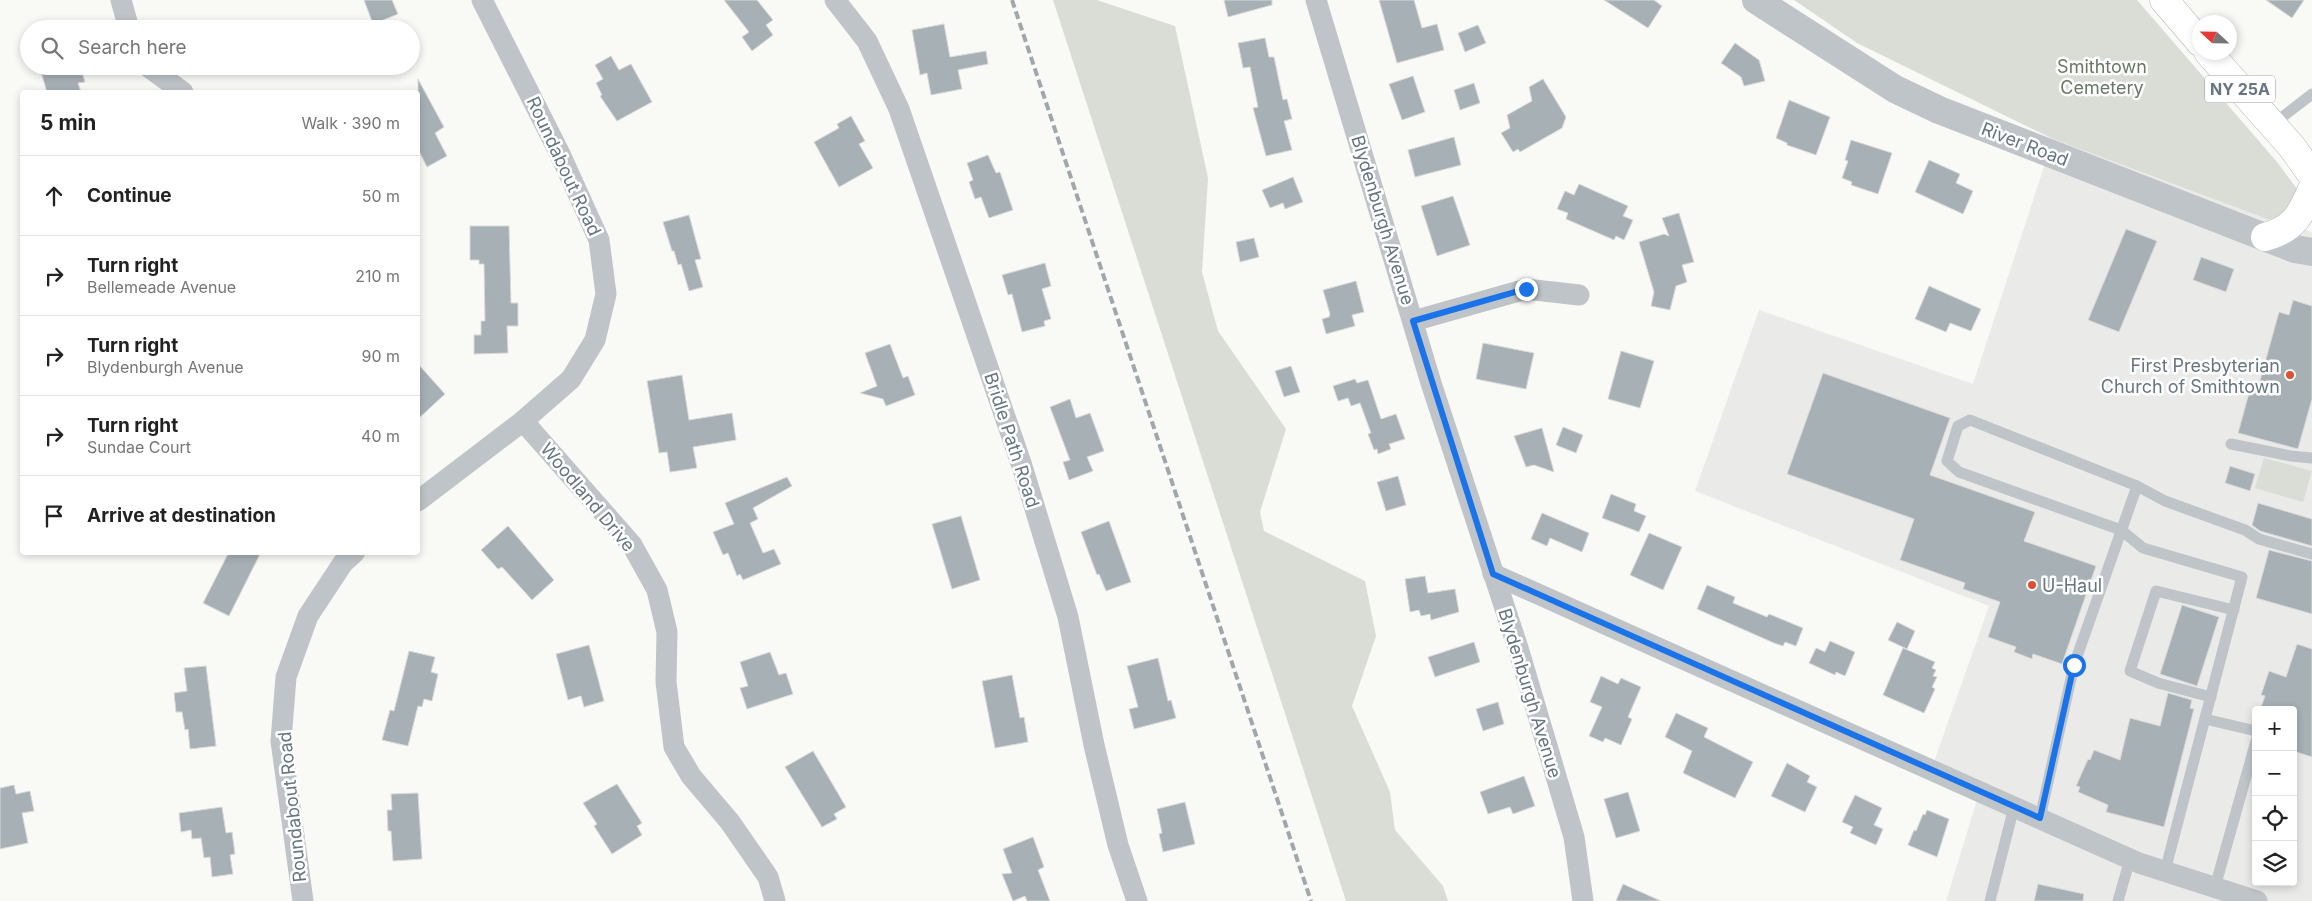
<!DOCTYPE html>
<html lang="en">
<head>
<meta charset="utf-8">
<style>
  body { margin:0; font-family:Inter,sans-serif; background:#f6f6f6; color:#222 }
  .controls { position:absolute; right:15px; bottom:15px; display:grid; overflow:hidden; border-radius:5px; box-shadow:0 2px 8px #0003 }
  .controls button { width:45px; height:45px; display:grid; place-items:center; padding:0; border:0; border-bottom:1px solid #e0e0e0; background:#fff; color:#222; font:25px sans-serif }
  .compass { position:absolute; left:2192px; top:15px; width:45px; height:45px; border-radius:50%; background:#fff; box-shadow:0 2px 8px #0003; rotate:292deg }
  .stop { position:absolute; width:15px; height:15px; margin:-11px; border:4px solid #1a73e8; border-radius:50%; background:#fff }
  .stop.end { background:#1a73e8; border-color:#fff; box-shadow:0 1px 5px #0008 }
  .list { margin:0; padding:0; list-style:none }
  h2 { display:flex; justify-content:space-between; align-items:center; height:65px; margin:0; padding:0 20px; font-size:21px }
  h2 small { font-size:16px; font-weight:400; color:#767676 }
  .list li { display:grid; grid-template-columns:32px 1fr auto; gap:15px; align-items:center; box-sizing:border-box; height:80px; padding:0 20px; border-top:1px solid #e0e0e0 }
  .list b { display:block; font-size:19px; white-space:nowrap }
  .list p { margin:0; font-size:16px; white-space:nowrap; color:#767676 }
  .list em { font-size:16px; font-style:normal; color:#767676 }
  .icon { flex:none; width:28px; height:28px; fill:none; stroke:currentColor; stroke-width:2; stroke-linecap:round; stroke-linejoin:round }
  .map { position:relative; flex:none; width:2312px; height:901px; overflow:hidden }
  .search { position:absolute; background:#fff; box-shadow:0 2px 8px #0003; left:20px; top:20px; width:400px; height:55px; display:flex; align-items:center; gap:12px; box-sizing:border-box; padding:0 18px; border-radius:28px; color:#767676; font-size:19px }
  .panel { position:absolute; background:#fff; box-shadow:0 2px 8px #0003; left:20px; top:90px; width:400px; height:465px; border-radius:5px }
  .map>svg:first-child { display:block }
</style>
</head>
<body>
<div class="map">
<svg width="2312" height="901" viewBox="0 0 2312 901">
  <rect width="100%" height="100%" fill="#f9f9f6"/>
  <path fill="#eaeae9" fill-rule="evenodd" d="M2053,139L2267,219L2312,232V901H1946L1977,800L1928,779L1989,606L1695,491L1759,310L1973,384ZM2256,710H2293V882H2256Z"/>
  <g fill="#d9ddd6">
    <path d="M1053,0H1097L1175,26L1208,178L1202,272L1218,331L1286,429L1260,512L1264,531L1365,581L1376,636L1352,706L1390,792L1395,830L1443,886L1448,901H1346Z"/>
    <path d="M1794,0H2137L2277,162L2297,189L2298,196L2279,221L2267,219L2053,139L1857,43Z"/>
    <path d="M2264,458L2312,471L2303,502L2255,488Z"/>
  </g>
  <g fill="#a7b0b5" stroke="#dadad9">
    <path d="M364,0H392L398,14L373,24Z"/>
    <path d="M724,0H757L773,20L766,25L773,35L752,51L742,37L749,32Z"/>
    <path d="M1224,0H1272V5L1228,17Z"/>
    <path d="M1379,0H1414L1422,28L1437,24L1444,50L1397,63Z"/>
    <path d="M1604,0H1654L1662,6L1648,28Z"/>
    <path d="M2266,0H2304L2292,18Z"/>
    <path d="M944,24L950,57L986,51L988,64L958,70L962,89L931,95L927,73L920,75L912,30Z"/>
    <path d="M1478,25L1486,43L1465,52L1458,33Z"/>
    <path d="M1265,38L1269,57H1274L1283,100L1287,99L1292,119L1284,121L1292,150L1266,156L1253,108L1258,107L1250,67L1243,68L1238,43Z"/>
    <path d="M1735,43L1759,60L1765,81L1744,86L1741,77L1721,63Z"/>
    <path d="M611,56L619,70L631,64L652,102L617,121L600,96L602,95L596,83L603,79L595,65Z"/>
    <path d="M59,66H80L85,82L78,83L81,92H47L41,72Z"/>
    <path d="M1413,76L1425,112L1402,120L1389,84Z"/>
    <path d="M418,79L444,127L435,133L447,156L427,167L418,149Z"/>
    <path d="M1543,79L1566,117L1562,128L1520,152L1518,149L1513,152L1501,133L1510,128L1507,115L1532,101L1529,87Z"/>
    <path d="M1474,83L1480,103L1460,110L1454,90Z"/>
    <path d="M1789,100L1830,117L1816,155L1787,145V143L1776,138Z"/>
    <path d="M851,116L865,141L859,144L873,168L839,187L814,142L839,128L837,124Z"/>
    <path d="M1454,137L1461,165L1415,177L1408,150Z"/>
    <path d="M1851,140L1892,153L1878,194L1851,185L1852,182L1842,178L1848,161L1845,160Z"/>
    <path d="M988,155L996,173L1000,172L1013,210L989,218L981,197L975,199L969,182L973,180L967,163Z"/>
    <path d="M1929,160L1960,174L1956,183L1973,191L1963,214L1915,192Z"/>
    <path d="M1293,177L1303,202L1285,209L1283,203L1270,208L1262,190Z"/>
    <path d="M1579,184L1628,206L1623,216L1633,220L1624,240L1616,236L1614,240L1566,219L1568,213L1557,209L1565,191L1574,195Z"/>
    <path d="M1453,196L1470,245L1437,256L1421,206Z"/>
    <path d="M1679,213L1694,262L1682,265L1687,282L1676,286L1670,310L1651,306L1654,292L1639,242L1664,234L1669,236L1662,218Z"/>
    <path d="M689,215L701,259L695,260L703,287L689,291L681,264L678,265L674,251H672L663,222Z"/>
    <path d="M470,226H509L511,303H518V326H507L508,353L474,354V335H481V321H485L484,264H479V260H470Z"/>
    <path d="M2126,229L2157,241L2119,332L2088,320Z"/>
    <path d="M1254,238L1259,257L1240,262L1236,242Z"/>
    <path d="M2201,257L2234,269L2226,292L2193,280Z"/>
    <path d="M1045,263L1051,286L1042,289L1051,319L1044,321L1045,326L1022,332L1012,294L1008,295L1002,275Z"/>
    <path d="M1356,281L1364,312L1352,315L1355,326L1326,334L1322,319L1329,317L1330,314L1323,290Z"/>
    <path d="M1929,286L1981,309L1971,331L1950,323L1946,332L1915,319Z"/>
    <path d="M2293,300L2312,306V399L2298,449L2238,433L2252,382L2259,384L2279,312L2289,315Z"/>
    <path d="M1483,343L1534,353L1526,389L1476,379Z"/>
    <path d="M890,344L903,378L908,376L915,395L886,406L883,399L860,393L877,386L865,353Z"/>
    <path d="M1621,351L1654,361L1640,408L1608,399Z"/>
    <path d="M418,364L445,394L418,419Z"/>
    <path d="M1291,366L1300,392L1284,397L1275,371Z"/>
    <path d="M1823,373L1950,418L1930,475L2035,512L2024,541L2096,566L2062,664L2033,654L2032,659L2014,652L2016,647L1988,637L2000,602L1963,589L1965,583L1900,560L1914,519L1787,474Z"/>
    <path d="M682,375L689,420L732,413L736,440L693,447L697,468L670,472L667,452L659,453L647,381Z"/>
    <path d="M1355,379L1357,383L1368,380L1381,419L1396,414L1405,439L1389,444L1391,449L1378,454L1377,449L1374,450L1368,434L1371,433L1360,403L1351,406L1348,398L1338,401L1333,386Z"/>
    <path d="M1070,399L1076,418L1090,413L1104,451L1087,457L1093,471L1069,480L1063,462L1070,460L1050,407Z"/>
    <path d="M1563,427L1583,435L1576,453L1556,445Z"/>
    <path d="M1542,428L1554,472L1534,465L1526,467L1514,436Z"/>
    <path d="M2230,466L2255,474L2250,491L2225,483Z"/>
    <path d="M1398,476L1406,505L1386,511L1377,482Z"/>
    <path d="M787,477L792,486L753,508L758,519L750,523L763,553L774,549L781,564L743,580L740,574L737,576L728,553L723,555L713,532L734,524L725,503Z"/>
    <path d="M1611,494L1636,504L1634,511L1646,516L1639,532L1602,518Z"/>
    <path d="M2258,503L2312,519V546L2260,531L2252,525Z"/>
    <path d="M1542,513L1589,533L1582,552L1550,538L1547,546L1531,539Z"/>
    <path d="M961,516L980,580L952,589L932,524Z"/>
    <path d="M1109,521L1131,582L1106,591L1099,574L1097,575L1081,532Z"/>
    <path d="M508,526L554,580L532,600L502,567L498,569L481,550Z"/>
    <path d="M1649,533L1682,547L1663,590L1630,575Z"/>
    <path d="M2269,550L2312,561V614L2256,598Z"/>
    <path d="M229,552H261L229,616L203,603Z"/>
    <path d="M1425,576L1428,593L1455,589L1459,612L1431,620L1430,614L1421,616L1419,610L1410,612L1405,579Z"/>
    <path d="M1707,585L1735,597L1733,603L1767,617L1769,614L1803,628L1796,646L1785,642L1783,646L1774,643L1697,609Z"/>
    <path d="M2182,605L2219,617L2197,686L2160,674Z"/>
    <path d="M1897,622L1915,631L1907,649L1888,640Z"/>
    <path d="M1830,641L1855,652L1845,676L1836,672L1835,675L1809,663L1816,648L1825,652Z"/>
    <path d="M1474,642L1480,662L1435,677L1428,657Z"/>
    <path d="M2297,644L2312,649V757L2293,751V710H2260L2265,696L2261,695L2269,671L2286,677Z"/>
    <path d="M589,645L604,701L584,707L581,696L568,700L556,654Z"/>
    <path d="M1903,648L1935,662L1932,668L1936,670L1933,676L1937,677L1932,687L1935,689L1924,713L1883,695Z"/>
    <path d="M409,651L435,657L431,672L438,674L432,701L424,699L422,707L418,706L408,746L382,740L390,710L394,711Z"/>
    <path d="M770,652L779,675L786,673L793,694L747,709L740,688L748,686L740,662Z"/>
    <path d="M1158,658L1168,701L1171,700L1176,718L1134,729L1129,709L1138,707L1127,666Z"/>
    <path d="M206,666L216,746L190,749L188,729L185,730L182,712H176L174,693L187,691L184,668Z"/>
    <path d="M1012,675L1020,718L1024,717L1028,742L995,748L982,681Z"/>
    <path d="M1601,676L1618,684L1621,678L1641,687L1628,717L1632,719L1621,745L1605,738L1603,742L1589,736L1602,707L1590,702Z"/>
    <path d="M2168,693L2192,700L2190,708L2194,709L2164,827L2106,812L2108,805L2078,792L2080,787L2076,786L2088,759L2090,760L2094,750L2120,760L2130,718L2160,726Z"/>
    <path d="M1498,702L1504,724L1483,731L1476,709Z"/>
    <path d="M1676,713L1708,728L1704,737L1753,762L1735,798L1683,773L1692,751L1665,737Z"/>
    <path d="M813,751L846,807L834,814L837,819L822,827L785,767Z"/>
    <path d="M1787,763L1810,776L1807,782L1817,787L1805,812L1771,796Z"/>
    <path d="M1524,776L1535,806L1513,814L1510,807L1488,814L1480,792Z"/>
    <path d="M617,784L642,823L637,826L642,835L612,854L594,826L597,824L583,803Z"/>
    <path d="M14,785L16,794L30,791L34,811L22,813L28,843L0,849V788Z"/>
    <path d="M1628,792L1640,831L1616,838L1604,799Z"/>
    <path d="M418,793L422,859L393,861L391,831H388L387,810H392L391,794Z"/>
    <path d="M1855,795L1882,808L1874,825L1883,829L1876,845L1850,833L1853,827L1842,822Z"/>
    <path d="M1185,802L1195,844L1163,852L1159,834L1162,833L1157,809Z"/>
    <path d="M222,807L226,833L232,832L235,854L230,855L233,874L212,877L210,857L204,858L201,838L192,839L191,830L181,832L179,813Z"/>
    <path d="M1927,810L1949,819L1937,857L1908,845L1914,830L1916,831L1923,814L1925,815Z"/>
    <path d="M1033,837L1044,867L1038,870L1050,901H1027L1025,896L1013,901L1002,874L1012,873L1003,849Z"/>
    <path d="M1623,884L1661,901H1616Z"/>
    <path d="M2038,884L2084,894L2083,901H2034Z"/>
  </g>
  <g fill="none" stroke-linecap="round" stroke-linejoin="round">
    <g stroke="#b1b7ba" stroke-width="29">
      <g id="primary">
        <path d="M2164,0L2200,42"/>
        <path d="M2208,52L2292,147L2312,175"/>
        <path d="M2265,237C2294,229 2301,215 2312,189"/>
      </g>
    </g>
    <g stroke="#bfc4c8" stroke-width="11">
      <path d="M2272,125L2312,94"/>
      <path d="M2231,444L2291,456L2312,458"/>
      <path d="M2137,486L2165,501L2245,530L2259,539L2312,554"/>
      <path d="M2211,697L2158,683L2130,671L2156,591L2234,610"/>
      <path d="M2205,719L2256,731"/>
      <path d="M2040,818L2074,665L2137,486L1970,420L1958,426L1947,461L1959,472L2121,530L2143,548L2242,577L2165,871"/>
      <path d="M2215,887L2256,741"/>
      <path d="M1990,901L2014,807"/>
      <path d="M2118,901L2130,859"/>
    </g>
    <g stroke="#bfc4c8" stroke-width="21">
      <path d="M121,0L129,29"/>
      <path d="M835,0L867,41L899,109L1022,466L1068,617L1094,745L1118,845L1137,901"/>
      <path d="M1316,0L1431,383L1518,648L1574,837L1583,901"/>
      <path d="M147,66L183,92"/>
      <path d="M1413,321L1526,289L1579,295"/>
      <path d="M523,421L632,545L657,590L667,632L666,682L674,747L691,776L730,822L768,877L775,901"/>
      <path d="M418,501L523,421L571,379L595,340L606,294L599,240L560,154L482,0"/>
      <path d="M1493,574L2139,863L2257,901"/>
      <path d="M303,901L281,741L286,677L308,616L343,563L355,552"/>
    </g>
    <path stroke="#bfc4c8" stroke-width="28" d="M1756,0L1895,89L1939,110L2295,249L2312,252"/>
    <use href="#primary" stroke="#fff" stroke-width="28"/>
    <path stroke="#9fa7ac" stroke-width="4" stroke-dasharray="8 4" stroke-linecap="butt" d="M1012,0L1311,901"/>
  </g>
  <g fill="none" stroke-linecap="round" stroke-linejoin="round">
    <path stroke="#1a73e8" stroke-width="6" d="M1526,289L1413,321L1493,574L2040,818L2074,665"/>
  </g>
  <g fill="#de5031" stroke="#fff" stroke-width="2">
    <circle cx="2290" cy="375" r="5"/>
    <circle cx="2032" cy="585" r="5"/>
  </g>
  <g text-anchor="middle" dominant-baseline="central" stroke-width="5" stroke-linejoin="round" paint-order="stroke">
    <rect fill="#fff" stroke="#939fa6" stroke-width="1" x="2205" y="75.5" width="70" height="27" rx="4"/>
    <g font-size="16" font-weight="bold" fill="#657680">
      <text x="2240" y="89">NY 25A</text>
    </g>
    <g font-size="18" fill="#687963" stroke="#fff">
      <text x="2102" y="66">Smithtown<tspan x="2102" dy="21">Cemetery</tspan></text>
    </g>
    <g font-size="18" fill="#657680" stroke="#fff">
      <text transform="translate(2025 144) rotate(21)">River Road</text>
      <text transform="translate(564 166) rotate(65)">Roundabout Road</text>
      <text transform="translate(1383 220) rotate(73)">Blydenburgh Avenue</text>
      <text transform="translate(1012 440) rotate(72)">Bridle Path Road</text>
      <text transform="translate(588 497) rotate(50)">Woodland Drive</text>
      <text transform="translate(1530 693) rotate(73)">Blydenburgh Avenue</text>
      <text transform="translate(292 807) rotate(-96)">Roundabout Road</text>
    </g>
    <g font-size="18" fill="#657680" stroke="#fff" text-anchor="end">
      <text x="2280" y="365">First Presbyterian<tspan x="2280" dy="21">Church of Smithtown</tspan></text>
      <text x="2042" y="585" text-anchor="start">U-Haul</text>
    </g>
  </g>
</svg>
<div class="controls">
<button>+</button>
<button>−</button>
<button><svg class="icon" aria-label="locate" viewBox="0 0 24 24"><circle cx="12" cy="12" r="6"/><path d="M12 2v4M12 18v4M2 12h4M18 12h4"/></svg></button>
<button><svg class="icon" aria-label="layers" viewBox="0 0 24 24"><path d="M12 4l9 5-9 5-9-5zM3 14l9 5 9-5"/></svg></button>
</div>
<svg class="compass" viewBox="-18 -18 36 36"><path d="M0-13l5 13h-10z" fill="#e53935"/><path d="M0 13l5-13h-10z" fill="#767676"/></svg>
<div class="stop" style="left:2074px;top:665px"></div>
<div class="stop end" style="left:1526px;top:289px"></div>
<div class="search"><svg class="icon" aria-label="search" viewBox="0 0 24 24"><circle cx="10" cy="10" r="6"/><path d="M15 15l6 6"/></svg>Search here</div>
<section class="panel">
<h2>5 min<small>Walk · 390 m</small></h2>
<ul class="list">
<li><svg class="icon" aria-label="ahead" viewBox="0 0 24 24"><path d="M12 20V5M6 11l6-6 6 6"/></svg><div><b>Continue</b></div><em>50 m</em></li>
<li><svg class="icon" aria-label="right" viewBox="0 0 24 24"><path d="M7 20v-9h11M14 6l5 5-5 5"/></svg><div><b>Turn right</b><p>Bellemeade Avenue</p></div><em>210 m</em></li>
<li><svg class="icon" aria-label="right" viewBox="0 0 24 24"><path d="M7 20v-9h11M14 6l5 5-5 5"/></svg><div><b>Turn right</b><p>Blydenburgh Avenue</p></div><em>90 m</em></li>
<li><svg class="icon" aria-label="right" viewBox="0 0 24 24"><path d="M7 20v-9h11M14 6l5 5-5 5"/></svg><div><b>Turn right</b><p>Sundae Court</p></div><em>40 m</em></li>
<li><svg class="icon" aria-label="arrive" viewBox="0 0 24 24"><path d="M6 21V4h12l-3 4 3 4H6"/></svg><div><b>Arrive at destination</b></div></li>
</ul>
</section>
</div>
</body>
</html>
